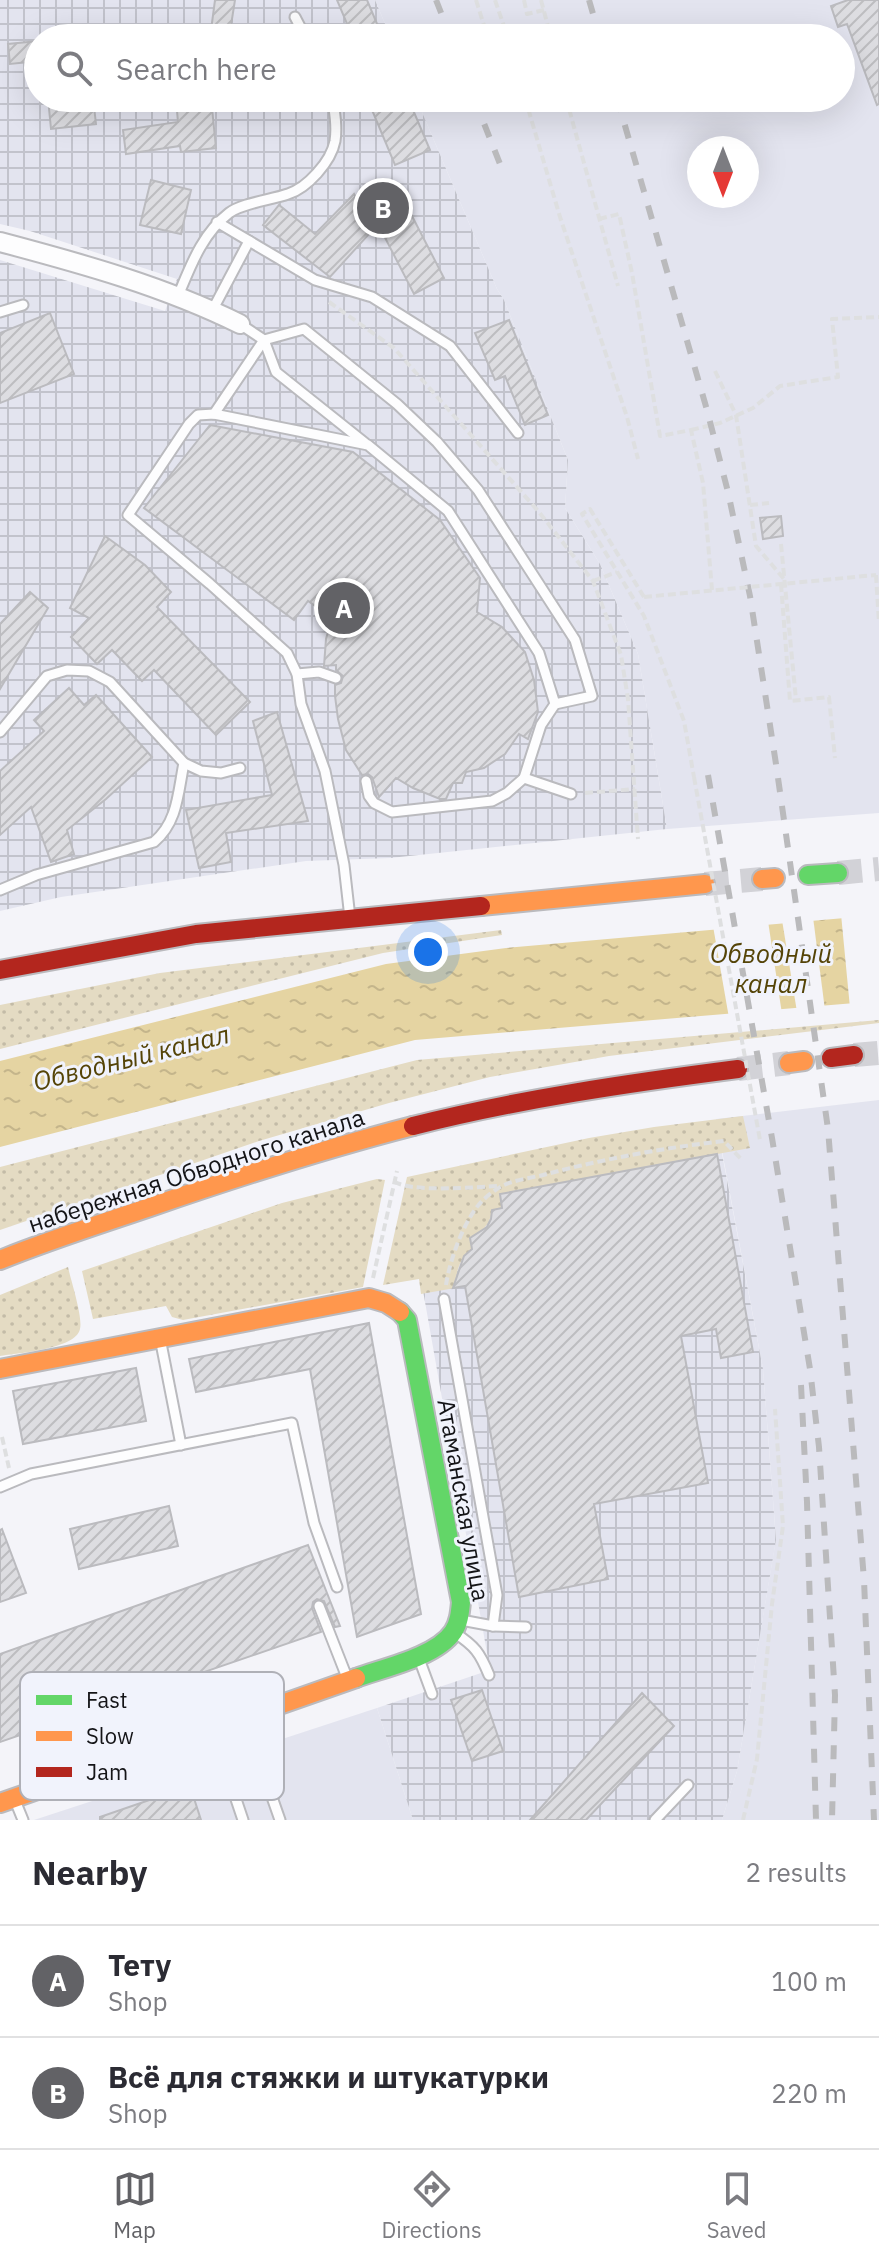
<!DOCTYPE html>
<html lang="en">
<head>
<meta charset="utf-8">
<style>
  body { margin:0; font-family:"IBM Plex Sans",sans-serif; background:#f2f2f3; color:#2b2b33 }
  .compass { position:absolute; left:687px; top:136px; width:72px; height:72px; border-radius:50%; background:#fff; box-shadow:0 8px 32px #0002; rotate:180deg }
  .you { position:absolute; left:428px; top:952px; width:28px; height:28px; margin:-20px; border:6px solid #fff; border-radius:50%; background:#1a73e8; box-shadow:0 0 0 12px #1a73e833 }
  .badge { display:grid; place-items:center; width:52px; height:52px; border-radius:50%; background:#626266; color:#fff; font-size:26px; font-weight:700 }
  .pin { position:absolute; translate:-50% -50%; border:4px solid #fff; box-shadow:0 2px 8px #0006 }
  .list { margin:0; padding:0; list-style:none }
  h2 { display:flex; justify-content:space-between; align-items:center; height:104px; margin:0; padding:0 32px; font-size:34px }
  h2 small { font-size:26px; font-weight:400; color:#7c7c81 }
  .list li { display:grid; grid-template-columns:52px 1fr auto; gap:24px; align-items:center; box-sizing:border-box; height:112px; padding:0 32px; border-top:2px solid #e1e1e2 }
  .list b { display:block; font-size:30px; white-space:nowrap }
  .list p { margin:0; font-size:26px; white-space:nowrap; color:#7c7c81 }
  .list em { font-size:26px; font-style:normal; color:#7c7c81 }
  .icon { flex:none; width:44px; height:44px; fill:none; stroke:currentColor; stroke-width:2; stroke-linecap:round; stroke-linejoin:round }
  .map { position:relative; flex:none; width:879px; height:1820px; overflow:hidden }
  .search { position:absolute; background:#fff; box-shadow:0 8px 32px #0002; left:24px; right:24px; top:24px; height:88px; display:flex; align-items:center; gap:20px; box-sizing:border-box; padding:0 28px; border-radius:44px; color:#7c7c81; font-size:30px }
  .sheet { height:328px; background:#fff }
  nav { display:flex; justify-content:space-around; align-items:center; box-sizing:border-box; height:112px; border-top:2px solid #e1e1e2; background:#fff; font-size:22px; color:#7c7c81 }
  nav a { display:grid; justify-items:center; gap:4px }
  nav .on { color:#626266 }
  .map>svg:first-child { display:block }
</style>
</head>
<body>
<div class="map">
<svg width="879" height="1820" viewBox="0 0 879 1820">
  <defs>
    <pattern id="industrial-grid" width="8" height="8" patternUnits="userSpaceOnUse" patternTransform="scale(2)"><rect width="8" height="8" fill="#e3e4ef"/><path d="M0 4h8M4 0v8" fill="none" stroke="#c2c3cc"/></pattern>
    <pattern id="grass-dots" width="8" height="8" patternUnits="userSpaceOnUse" patternTransform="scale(2)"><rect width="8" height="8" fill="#e4dbc3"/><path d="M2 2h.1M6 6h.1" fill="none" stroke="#c3bba7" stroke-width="1.8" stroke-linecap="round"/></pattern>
    <pattern id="water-ripples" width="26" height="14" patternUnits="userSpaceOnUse" patternTransform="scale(2)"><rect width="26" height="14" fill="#e5d4a2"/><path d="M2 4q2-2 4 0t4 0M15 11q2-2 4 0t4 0" fill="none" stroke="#c4b58b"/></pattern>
    <pattern id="building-hatch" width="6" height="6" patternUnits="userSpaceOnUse" patternTransform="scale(2)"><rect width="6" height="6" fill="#dddde1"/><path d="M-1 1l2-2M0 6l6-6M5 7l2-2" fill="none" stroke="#bdbdc0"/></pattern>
  </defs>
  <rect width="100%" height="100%" fill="#f4f4f9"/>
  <g fill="#e3e4ef" fill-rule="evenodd">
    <path d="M375,0H879V813L667,829L638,654L600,564L565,508L568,460L504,300L497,289L416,98H841V38H391ZM699,148H747V196H699Z"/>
    <path d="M879,1100V1820H722L737,1771L776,1539L763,1369L716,1119Z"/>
    <path d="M377,1708L413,1820H34Z"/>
  </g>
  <g fill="url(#industrial-grid)">
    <path d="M0,0H375L391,38H38V98H416L497,289L504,300L568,460L565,508L600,564L638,654L667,829L390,858L306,861L61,897L0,911V260L165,311L177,279L30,231L0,224Z"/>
    <path d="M720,1143L763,1369L776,1540L737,1771L722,1820H413L377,1708L490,1670L407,1200Z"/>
  </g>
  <g fill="url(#grass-dots)">
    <path d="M501,930L502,935L383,953L0,1049V1005L160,973Z"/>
    <path d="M879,1020V1023L609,1056L490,1077L389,1103L259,1141L0,1230V1167L417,1060Z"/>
    <path d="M743,1116L750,1148L500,1194L502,1208L492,1210C490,1225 483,1231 470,1238L472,1249C459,1259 456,1272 455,1288L421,1294L419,1279L383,1285L407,1177L589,1138L654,1127Z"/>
    <path d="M377,1179L385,1180L363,1287L183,1320L172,1317L166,1306L93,1319L82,1271L282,1203Z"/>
    <path d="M68,1267C71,1281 83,1317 80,1329C76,1349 18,1353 0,1356V1295Z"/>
  </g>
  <path fill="url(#water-ripples)" d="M879,915V1001L415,1040L0,1147V1061L386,964L506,948Z"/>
  <g fill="#f4f4f9">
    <path d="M879,911V1005L850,1008L841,914Z"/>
    <path d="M813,917L825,1010L797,1012L782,920Z"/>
    <path d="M768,921L782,1014L729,1018L713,926Z"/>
  </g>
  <g fill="url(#building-hatch)" stroke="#bbbbbf" stroke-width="2">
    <path d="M215,0H235L229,38H210Z"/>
    <path d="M337,0H367L383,38H353Z"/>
    <path d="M848,0H879V104L877,105L847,24L838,27L831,6Z"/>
    <path d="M38,41V61L10,64L8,44Z"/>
    <path d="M48,98H93L96,124L51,129Z"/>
    <path d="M211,98L216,148L181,152L180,146L126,154L123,130L178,122L176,100Z"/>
    <path d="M367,98H408L430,150L395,165Z"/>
    <path d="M151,180L191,190L181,234L140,225Z"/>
    <path d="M395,183L444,278L414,294L378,224L330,277L263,225L279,205L315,234L354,194L358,202Z"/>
    <path d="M50,313L74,374L0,403V333Z"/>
    <path d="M509,320L548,415L525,425L505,376L495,380L475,333Z"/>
    <path d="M210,425L353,452L440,520L480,578L477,612L502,627L525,652L534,680L538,712L528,739L519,734L505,754L484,768L466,772L462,783H453L446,799H440L413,788L396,778L379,797L372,777L368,774L362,775L346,750L338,719L335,696V685L341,683L343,676L336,670V665L324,666L326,639L332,618L308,601L294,620L144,508Z"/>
    <path d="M781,516L783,536L763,539L760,518Z"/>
    <path d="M105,536L145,565L171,592L157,607L250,702L216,735L154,670L142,681L112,650L97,664L71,637L89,618L70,608Z"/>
    <path d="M30,592L48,608L0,689V624Z"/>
    <path d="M69,688L84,705L96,695L152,757L106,799L67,830L74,854L51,862L31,807L0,835V771L44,731L34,720Z"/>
    <path d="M277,712L308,821L226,833L231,862L199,868L186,810L272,795L253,721Z"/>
    <path d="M717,1154L753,1352L721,1358L716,1329L681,1336L708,1483L594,1504L608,1579L519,1597L465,1286L453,1288L464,1256L472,1249L470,1238L487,1227L491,1219L492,1210L502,1208L500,1194Z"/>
    <path d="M369,1323L421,1614L357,1637L310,1369L196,1392L189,1359Z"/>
    <path d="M136,1368L146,1421L23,1444L13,1391Z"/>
    <path d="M169,1506L178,1546L79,1569L70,1529Z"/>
    <path d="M2,1529L26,1593L0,1602V1530Z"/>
    <path d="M308,1545L340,1626L335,1627L324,1601L317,1599L313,1602L312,1608L321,1632L0,1742V1654Z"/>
    <path d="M482,1690L503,1751L472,1761L451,1700Z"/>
    <path d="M642,1693L674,1726L586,1820H530Z"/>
    <path d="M190,1786L201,1820H100V1817Z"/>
  </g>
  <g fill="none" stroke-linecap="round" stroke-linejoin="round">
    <g stroke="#d2d2d7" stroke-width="24" stroke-dasharray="24 12" stroke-linecap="butt">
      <path d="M838,873L879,869"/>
      <path d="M705,884L762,879"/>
      <path d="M854,1055L879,1053"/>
      <path d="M738,1069L789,1063"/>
    </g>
    <g stroke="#bababe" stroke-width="13">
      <g id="lane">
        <path d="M295,17L306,38"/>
        <path d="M217,222L315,280L372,297L450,346L518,433"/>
        <path d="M178,296C191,265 202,234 229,213C242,203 271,200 288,194C307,188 331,162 335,141C337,129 335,110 332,98"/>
        <path d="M212,311L249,241"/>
        <path d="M0,312L23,305"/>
        <path d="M240,324L264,340L276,372L365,443"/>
        <path d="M214,414L264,340L304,329L397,404L437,442L478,490L575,640L592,696L555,704"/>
        <path d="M297,674L319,672L336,678"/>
        <path d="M0,732L47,676L67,670L89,671L110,682L184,763L201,771L221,773L240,768"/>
        <path d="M524,778L571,794"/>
        <path d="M0,890L36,875L154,842C178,822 178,792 184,763"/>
        <path d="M350,918L344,865L325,771L301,704L297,674L287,653L210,584L128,515L189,424L198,415L214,414L368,445L448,511L539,653L555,704L541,725L524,778L507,793L492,801L392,812L374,803L369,796L366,781"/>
        <path d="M444,1299L497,1595L493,1626"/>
        <path d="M160,1338L181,1445"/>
        <path d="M0,1487L31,1474L292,1423L314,1523L337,1587"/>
        <path d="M319,1606L348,1680"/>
        <path d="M461,1620L493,1626L526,1627"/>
        <path d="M455,1633C475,1646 480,1653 489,1675"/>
        <path d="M418,1656L432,1694"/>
        <path d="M245,1720L280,1820"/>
        <path d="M213,1731L243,1820"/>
        <path d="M14,1798L23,1820"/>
        <path d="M655,1820L688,1785"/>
      </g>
    </g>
    <g stroke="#bababe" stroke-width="22">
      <path id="street" d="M0,242C83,264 163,286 240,324"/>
    </g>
    <g stroke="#bababe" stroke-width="22">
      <g id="fast">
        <path d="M808,875L838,873"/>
        <path d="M356,1678C383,1668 436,1657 453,1632C459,1623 460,1613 461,1602L407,1320L400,1312"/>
      </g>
    </g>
    <g stroke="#bababe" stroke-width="22">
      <g id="slow">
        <path d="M762,879L775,878"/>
        <path d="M481,906L705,884"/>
        <path d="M789,1063L804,1061"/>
        <path d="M0,1260C49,1240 100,1224 150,1207C237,1177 324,1149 413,1126"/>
        <path d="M0,1369L369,1298L386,1303L400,1312"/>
        <path d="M0,1803L356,1678"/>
      </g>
    </g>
    <g stroke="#bababe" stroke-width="22">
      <g id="jam">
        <path d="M0,970L196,934L481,906"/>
        <path d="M831,1058L854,1055"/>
        <path d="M413,1126C520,1099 629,1083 738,1069"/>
      </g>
    </g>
    <g stroke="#dedfe0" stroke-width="4" stroke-dasharray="8 4" stroke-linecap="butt">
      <path d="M476,0L488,38"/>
      <path d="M495,0L508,38"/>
      <path d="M524,0L527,14L544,10"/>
      <path d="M541,0L551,38"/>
      <path d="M525,98L560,217L627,417L638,459"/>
      <path d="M566,98L618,286"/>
      <path d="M599,219L619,214L632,273L660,436L691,430L703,483L712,590"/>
      <path d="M329,302L394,348L539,512L593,581L621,655L628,699L638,839"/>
      <path d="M715,371L736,415L756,546L784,579"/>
      <path d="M691,430L720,423L753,408L780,386L838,377L832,319L879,317"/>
      <path d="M750,505L769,503"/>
      <path d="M781,544L796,700"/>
      <path d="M876,575L879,623"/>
      <path d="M593,581L617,572"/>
      <path d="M781,584L790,701L829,697L835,758"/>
      <path d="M644,597L590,509L582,514L644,616L684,721L694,777"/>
      <path d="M585,793L635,789"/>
      <path d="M394,1181C408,1193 478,1187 499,1186"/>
      <path d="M373,1278L397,1171"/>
      <path d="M446,1285C450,1259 464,1220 482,1201C487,1196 496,1189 502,1186C514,1180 530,1178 543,1175C603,1159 663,1148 724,1141L742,1160"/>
      <path d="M2,1437L9,1468"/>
      <path d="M743,1820L757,1759L772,1604L783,1526L775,1409"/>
    </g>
    <use href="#lane" stroke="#fdfdfe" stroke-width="9"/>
    <use href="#street" stroke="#fdfdfe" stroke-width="18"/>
    <use href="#fast" stroke="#63d668" stroke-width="18"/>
    <use href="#slow" stroke="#ff974d" stroke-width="18"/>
    <use href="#jam" stroke="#b3261e" stroke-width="18"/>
    <g stroke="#bababc" stroke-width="6" stroke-dasharray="14 14" stroke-linecap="butt">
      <path d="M436,0L451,38"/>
      <path d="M589,0L600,38"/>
      <path d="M474,98L502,169"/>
      <path d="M617,98L707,410L728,492L750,596L776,764L828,1129L864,1580L874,1820"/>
      <path d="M708,775L772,1138L810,1369L819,1447L835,1695L832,1820"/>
      <path d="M801,1385L807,1502L816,1820"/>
    </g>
    <g stroke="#dedfe0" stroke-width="4" stroke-dasharray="8 4" stroke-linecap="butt">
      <path d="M644,597L876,575"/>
      <path d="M694,777L760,1140"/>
    </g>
  </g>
  <g text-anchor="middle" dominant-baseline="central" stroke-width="6" stroke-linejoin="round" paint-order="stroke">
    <g font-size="24" fill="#141417" stroke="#f1f3fc">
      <text transform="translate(196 1170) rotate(-18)">набережная Обводного канала</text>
      <text transform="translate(464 1500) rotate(80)">Атаманская улица</text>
    </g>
    <g font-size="26" font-style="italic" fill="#554407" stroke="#f1f3fc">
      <text x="771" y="953">Обводный<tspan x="771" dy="30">канал</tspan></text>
      <text transform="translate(131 1057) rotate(-14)">Обводный канал</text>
    </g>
  </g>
  <rect x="20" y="1672" width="264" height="128" rx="12" fill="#f1f3fc" stroke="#afb0b7" stroke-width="2"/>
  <rect x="36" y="1695" width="36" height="10" fill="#63d668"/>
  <rect x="36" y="1731" width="36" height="10" fill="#ff974d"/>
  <rect x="36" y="1767" width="36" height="10" fill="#b3261e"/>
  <g font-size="22" fill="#141417">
    <text x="86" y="1708">Fast</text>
    <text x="86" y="1744">Slow</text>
    <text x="86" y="1780">Jam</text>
  </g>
</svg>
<svg class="compass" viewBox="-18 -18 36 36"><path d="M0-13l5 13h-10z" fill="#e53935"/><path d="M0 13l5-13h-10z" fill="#7c7c81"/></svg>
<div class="you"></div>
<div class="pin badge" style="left:344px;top:608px">A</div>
<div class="pin badge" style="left:383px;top:208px">B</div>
<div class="search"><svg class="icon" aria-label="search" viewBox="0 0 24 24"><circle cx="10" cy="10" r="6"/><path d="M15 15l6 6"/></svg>Search here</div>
</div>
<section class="sheet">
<h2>Nearby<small>2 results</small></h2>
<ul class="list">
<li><span class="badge">A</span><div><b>Тету</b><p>Shop</p></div><em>100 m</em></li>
<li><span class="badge">B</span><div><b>Всё для стяжки и штукатурки</b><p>Shop</p></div><em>220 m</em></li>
</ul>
</section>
<nav>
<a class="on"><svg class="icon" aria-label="map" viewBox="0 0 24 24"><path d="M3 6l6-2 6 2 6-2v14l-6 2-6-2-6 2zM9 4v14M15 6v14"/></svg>Map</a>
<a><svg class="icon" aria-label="directions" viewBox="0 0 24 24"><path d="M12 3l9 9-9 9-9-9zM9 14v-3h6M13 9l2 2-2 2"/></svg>Directions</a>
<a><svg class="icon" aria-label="saved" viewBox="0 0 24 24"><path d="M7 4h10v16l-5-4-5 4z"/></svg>Saved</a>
</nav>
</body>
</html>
